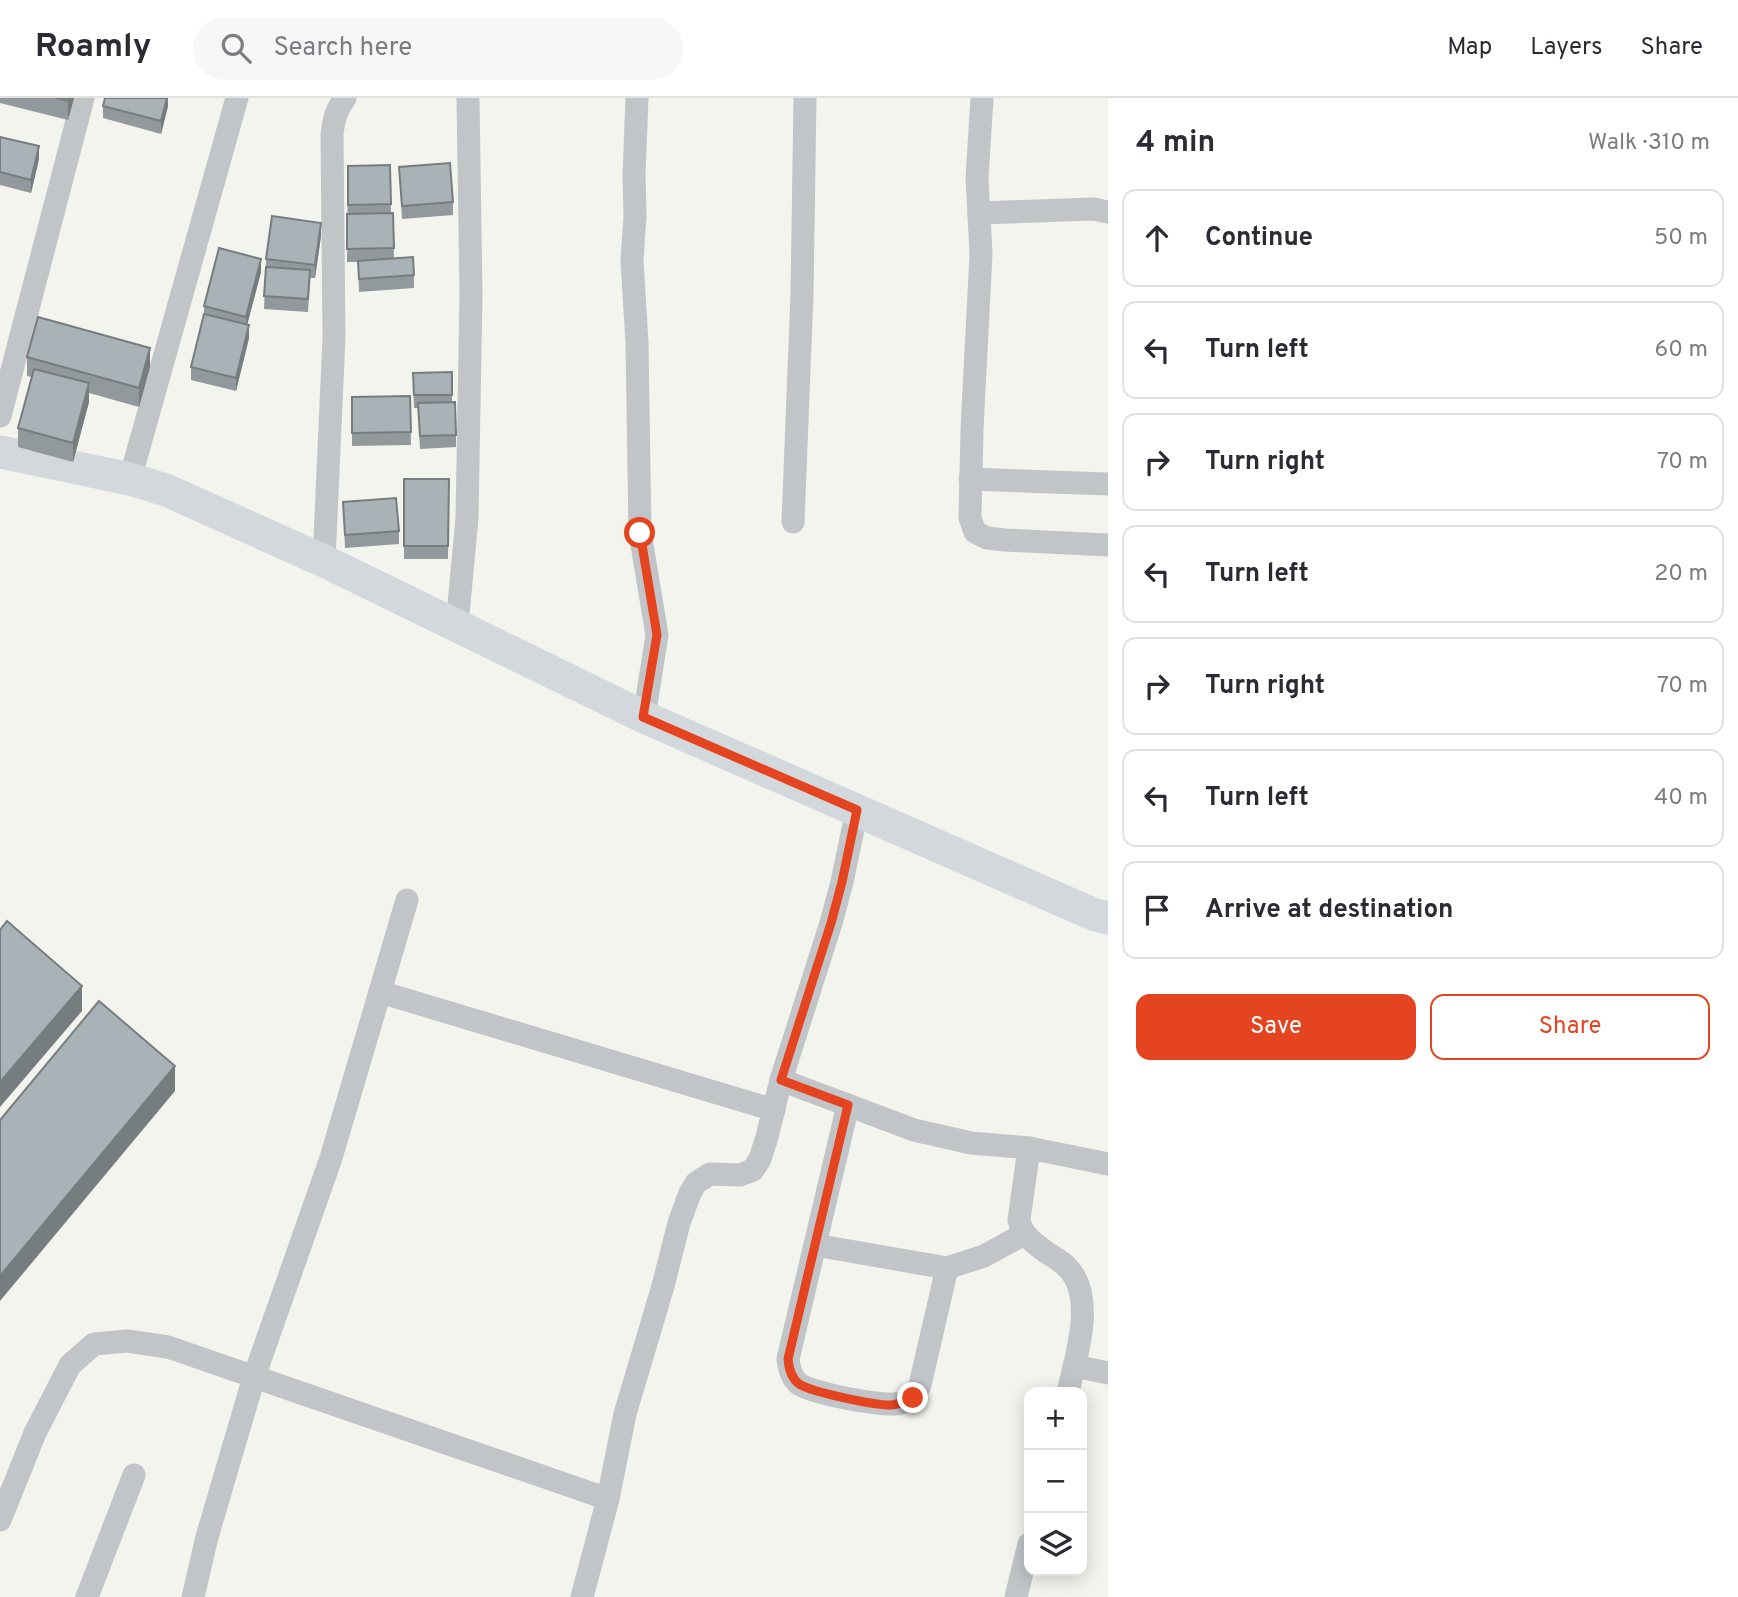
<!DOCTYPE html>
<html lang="en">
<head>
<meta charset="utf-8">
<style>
  body { margin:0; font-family:Overpass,sans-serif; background:#f7f7f7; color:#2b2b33 }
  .controls { position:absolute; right:21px; bottom:21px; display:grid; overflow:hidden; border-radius:14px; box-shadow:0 4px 18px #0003 }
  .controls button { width:63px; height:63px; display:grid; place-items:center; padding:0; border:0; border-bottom:2px solid #e1e1e2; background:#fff; color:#2b2b33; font:35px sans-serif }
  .stop { position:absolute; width:21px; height:21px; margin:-16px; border:5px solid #e4441f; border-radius:50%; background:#fff }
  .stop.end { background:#e4441f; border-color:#fff; box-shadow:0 2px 7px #0008 }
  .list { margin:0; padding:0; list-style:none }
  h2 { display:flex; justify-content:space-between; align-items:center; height:91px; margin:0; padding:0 28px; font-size:30px }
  h2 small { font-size:23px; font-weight:400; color:#7c7c81 }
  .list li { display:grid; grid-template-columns:46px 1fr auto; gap:21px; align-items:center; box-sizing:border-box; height:98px; margin:0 14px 14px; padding:0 14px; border:2px solid #e1e1e2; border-radius:14px }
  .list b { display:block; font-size:26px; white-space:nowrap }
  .list em { font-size:23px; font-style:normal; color:#7c7c81 }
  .actions { display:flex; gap:14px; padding:21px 28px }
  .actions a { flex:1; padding:16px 0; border:2px solid #e4441f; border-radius:14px; text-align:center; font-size:24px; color:#e4441f }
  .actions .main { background:#e4441f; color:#fff }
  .icon { flex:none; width:38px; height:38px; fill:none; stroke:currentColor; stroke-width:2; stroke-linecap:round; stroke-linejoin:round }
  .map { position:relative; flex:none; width:1108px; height:1499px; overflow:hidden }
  header { display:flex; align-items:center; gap:42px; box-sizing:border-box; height:98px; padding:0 35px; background:#fff; border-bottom:2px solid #e1e1e2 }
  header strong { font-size:33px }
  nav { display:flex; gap:38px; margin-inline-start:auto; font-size:24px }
  .search { width:490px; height:63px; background:#f7f7f7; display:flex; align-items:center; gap:18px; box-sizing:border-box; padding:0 24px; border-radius:38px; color:#7c7c81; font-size:26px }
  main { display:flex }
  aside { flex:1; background:#fff }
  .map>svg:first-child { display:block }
</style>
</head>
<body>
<header>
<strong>Roamly</strong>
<div class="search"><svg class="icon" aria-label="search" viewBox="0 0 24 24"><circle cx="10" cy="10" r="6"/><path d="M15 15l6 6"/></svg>Search here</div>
<nav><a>Map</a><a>Layers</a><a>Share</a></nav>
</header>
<main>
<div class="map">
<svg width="1108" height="1499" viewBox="0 0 1108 1499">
  <rect width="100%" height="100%" fill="#f4f4ef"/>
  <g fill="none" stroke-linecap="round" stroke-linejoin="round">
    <g stroke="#c1c5c8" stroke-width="23">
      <path d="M637,0L634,77L635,118L632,163L637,245L640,435L657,537L644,619"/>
      <path d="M982,0L977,80L981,156L972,331L970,420L975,434L987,440L1005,442L1108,447"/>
      <path d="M979,115L1093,111L1108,114"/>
      <path d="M0,318L83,0"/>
      <path d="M130,381L237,0"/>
      <path d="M970,381L1108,386"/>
      <path d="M793,424L802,196L805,0"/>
      <path d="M324,463L334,239L332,36C334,21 336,12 345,0"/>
      <path d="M457,527L467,420L471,196L468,0"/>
      <path d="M380,894L774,1012"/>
      <path d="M781,982L914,1032L971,1045L1029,1050L1108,1066"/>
      <path d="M848,1007L788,1261C789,1270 791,1280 799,1286C812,1295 886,1310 901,1305C912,1302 915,1296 920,1287L947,1170"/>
      <path d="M1029,1050L1019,1122C1022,1137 1034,1145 1046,1154C1053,1159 1062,1163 1068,1170C1096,1200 1076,1259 1068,1294"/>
      <path d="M815,1147L947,1170L984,1158L1024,1136"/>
      <path d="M1074,1268L1108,1275"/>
      <path d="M0,1422L35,1335L70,1267L94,1246L127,1243L168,1249L608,1401"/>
      <path d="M87,1499L134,1377"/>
      <path d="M193,1499L207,1439L254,1279L331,1060L407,802"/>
      <path d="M582,1499L608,1401L625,1316L663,1188L679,1125L690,1095L696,1085L710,1076L740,1077L753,1072L760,1061L767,1039L781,982L831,825L842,784L857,712"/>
      <path d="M1016,1499L1029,1446"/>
    </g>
    <path stroke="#d3d8dc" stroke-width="33" d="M0,354L130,381L166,392L324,463L644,619L1095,817L1108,820"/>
  </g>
  <g fill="#91999d">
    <path d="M0,0H74L68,22L0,5Z"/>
    <path d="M168,0V8L161,36L103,20V8Z"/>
    <path d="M0,39L39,61L31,95L0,87Z"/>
    <path d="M390,67L391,115H393L394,160L414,177V190L359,194L358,164H347L348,68Z"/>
    <path d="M399,69L453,104V117L402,121Z"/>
    <path d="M321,138L315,180H310L308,214L264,211L266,161Z"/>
    <path d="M261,174L247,227L249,240L236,293L191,282V269L204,217V208Z"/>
    <path d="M27,259L150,269L139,309L89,295V304L73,364L18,349V330L32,279L27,278Z"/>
    <path d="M452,274V304L456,337V349L420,351L418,310H414L413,275Z"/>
    <path d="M410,298L411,347L352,348V299Z"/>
    <path d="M404,381H449L448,461H404Z"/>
    <path d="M343,404L399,433V446L345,450Z"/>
  </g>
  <g fill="#767d7f">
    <path d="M69,0H74L68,22V3Z"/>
    <path d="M167,0H168V8L161,36V23Z"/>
    <path d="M39,48V61L31,95V82Z"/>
    <path d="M321,125V138L315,180V167Z"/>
    <path d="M261,161V174L246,231V219Z"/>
    <path d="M249,227V240L236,293V280Z"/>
    <path d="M150,250V269L139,309V290Z"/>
    <path d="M89,285V304L73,364V345Z"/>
    <path d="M82,888V913L0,1009V984Z"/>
    <path d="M175,968V993L0,1203V1178Z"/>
  </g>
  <g fill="#a9b2b6" stroke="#767d7f" stroke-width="2">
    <path d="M56,0H69L68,3Z"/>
    <path d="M105,0H167L161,23L103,8Z"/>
    <path d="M0,39L39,48L31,82L0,74Z"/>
    <path d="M450,65L453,104L402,108L399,69Z"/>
    <path d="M390,67L391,106L348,107V68Z"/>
    <path d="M393,115L394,150L347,151V116Z"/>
    <path d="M272,118L321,125L315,167L266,161Z"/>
    <path d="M219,150L261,161L246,219L204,208Z"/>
    <path d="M413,159L414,177L359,181L358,163Z"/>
    <path d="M266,169L310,172L308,201L264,198Z"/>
    <path d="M204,216L249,227L236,280L191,269Z"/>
    <path d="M38,219L150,250L139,290L27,259Z"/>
    <path d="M34,271L89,285L73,345L18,330Z"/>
    <path d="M452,274V297H414L413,275Z"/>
    <path d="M410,298L411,334L352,335V299Z"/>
    <path d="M455,304L456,337L420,338L418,305Z"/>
    <path d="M404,381H449L448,448H404Z"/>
    <path d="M396,400L399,433L345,437L343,404Z"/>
    <path d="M7,823L82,888L0,984V832Z"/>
    <path d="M99,903L175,968L0,1178V1022Z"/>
  </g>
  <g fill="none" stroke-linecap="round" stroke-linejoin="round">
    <path stroke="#e4441f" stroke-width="9" d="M640,435L657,537L643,619L857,712L842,784L831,825L781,982L848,1007L788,1261C789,1271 791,1280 799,1286C811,1294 877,1308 892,1307C900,1306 906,1303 913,1300"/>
  </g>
</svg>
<div class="controls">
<button>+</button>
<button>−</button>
<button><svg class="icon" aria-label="layers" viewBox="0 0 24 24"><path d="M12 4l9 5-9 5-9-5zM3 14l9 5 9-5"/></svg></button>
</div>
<div class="stop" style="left:640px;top:435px"></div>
<div class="stop end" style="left:913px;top:1300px"></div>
</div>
<aside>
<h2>4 min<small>Walk · 310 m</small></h2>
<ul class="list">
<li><svg class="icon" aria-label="ahead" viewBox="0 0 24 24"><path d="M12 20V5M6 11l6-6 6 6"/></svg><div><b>Continue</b></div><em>50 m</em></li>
<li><svg class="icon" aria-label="left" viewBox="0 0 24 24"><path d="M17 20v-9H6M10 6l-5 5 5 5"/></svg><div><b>Turn left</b></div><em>60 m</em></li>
<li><svg class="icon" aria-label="right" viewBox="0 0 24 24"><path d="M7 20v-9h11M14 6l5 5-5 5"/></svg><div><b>Turn right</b></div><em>70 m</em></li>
<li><svg class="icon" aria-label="left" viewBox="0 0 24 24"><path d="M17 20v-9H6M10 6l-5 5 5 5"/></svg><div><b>Turn left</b></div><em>20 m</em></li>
<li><svg class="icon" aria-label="right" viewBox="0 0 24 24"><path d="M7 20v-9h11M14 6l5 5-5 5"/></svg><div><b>Turn right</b></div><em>70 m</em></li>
<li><svg class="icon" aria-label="left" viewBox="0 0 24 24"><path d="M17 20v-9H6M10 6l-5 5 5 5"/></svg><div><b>Turn left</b></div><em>40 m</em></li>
<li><svg class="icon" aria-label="arrive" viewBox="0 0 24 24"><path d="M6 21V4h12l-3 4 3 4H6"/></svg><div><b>Arrive at destination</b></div></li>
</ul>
<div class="actions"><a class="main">Save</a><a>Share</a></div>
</aside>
</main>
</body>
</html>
